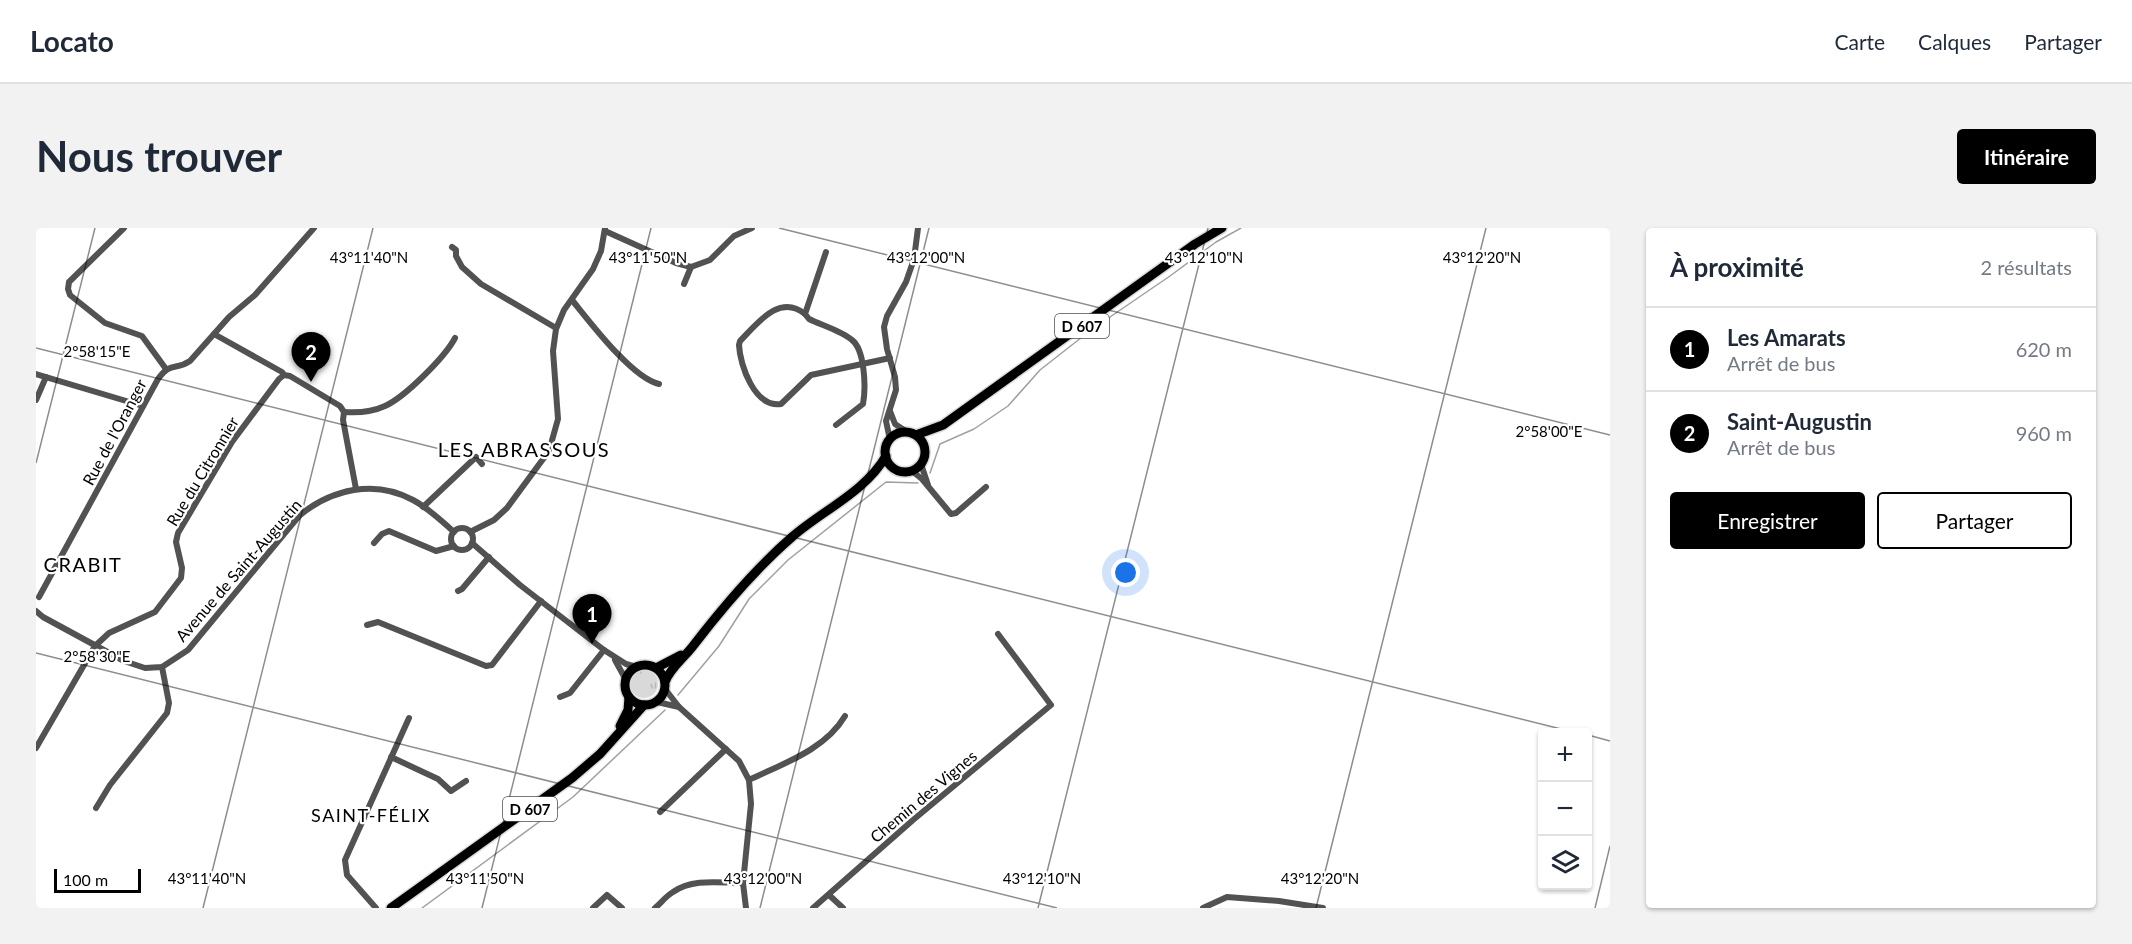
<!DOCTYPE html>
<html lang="fr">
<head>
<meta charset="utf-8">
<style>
  body { margin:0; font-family:Lato,sans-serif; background:#f2f2f3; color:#1f2937 }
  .controls { position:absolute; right:18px; bottom:18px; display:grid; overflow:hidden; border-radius:6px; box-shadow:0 2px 4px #0004 }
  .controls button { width:54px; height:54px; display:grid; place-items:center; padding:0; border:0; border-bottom:2px solid #e0e1e3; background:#fff; color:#1f2937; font:30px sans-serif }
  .scale { position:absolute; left:18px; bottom:15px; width:87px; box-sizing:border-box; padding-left:6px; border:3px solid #000; border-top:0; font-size:16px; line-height:21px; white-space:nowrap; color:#000; -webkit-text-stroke:4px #fff; paint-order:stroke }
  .you { position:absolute; left:1090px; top:345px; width:21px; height:21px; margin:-15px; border:4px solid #fff; border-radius:50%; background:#1a73e8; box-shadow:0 0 0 9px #1a73e833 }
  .badge { display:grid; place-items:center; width:39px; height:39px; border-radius:50%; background:#000; color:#fff; font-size:20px; font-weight:700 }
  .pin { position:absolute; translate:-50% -50px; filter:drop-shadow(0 2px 3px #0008) }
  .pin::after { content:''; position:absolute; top:32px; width:21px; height:18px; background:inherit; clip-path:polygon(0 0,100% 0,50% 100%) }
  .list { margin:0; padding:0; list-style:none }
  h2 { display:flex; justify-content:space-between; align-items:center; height:78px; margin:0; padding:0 24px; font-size:26px }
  h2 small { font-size:20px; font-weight:400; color:#747a83 }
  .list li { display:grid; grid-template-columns:39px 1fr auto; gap:18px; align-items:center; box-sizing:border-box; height:84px; padding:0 24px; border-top:2px solid #e0e1e3 }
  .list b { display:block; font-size:22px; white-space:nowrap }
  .list p { margin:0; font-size:20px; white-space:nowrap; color:#747a83 }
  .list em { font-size:20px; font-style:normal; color:#747a83 }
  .actions { display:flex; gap:12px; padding:18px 24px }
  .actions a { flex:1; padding:14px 0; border:2px solid #000; border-radius:6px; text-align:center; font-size:21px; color:#000 }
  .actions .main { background:#000; color:#fff }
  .icon { flex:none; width:33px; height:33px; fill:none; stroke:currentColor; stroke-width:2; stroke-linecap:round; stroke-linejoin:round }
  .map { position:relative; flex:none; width:1574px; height:680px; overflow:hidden; border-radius:6px }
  header { display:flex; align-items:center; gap:36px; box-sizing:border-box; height:84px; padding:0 30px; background:#fff; border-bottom:2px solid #e0e1e3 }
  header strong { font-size:28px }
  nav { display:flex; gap:33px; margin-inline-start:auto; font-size:21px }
  .intro { display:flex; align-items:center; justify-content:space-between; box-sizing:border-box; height:144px; padding:0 36px }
  h1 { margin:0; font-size:42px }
  .button { padding:15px 27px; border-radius:6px; background:#000; color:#fff; font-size:21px; font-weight:700 }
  main { display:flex; gap:36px; padding:0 36px }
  aside { flex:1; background:#fff; border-radius:6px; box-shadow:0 2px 4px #0004 }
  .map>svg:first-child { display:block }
</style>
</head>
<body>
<header>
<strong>Locato</strong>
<nav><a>Carte</a><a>Calques</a><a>Partager</a></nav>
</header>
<div class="intro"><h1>Nous trouver</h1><a class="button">Itinéraire</a></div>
<main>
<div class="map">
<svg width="1574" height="680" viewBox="0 0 1574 680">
  <defs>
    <pattern id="grass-tufts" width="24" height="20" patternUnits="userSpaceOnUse" patternTransform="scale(1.5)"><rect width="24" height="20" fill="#d9d9d9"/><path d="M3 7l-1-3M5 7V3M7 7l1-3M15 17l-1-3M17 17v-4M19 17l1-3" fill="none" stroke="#b8b8b8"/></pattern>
  </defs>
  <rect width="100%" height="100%" fill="#fff"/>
  <circle fill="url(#grass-tufts)" cx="608" cy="456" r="14"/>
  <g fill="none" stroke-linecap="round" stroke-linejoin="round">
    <g stroke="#a0a0a0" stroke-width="1.5">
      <path d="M894,245L904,216L938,201L972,178L1004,142L1055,102L1134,48L1180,14L1205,0"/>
      <path d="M642,467L683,418L713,371L752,332L850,254L882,255"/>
      <path d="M386,680L537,569L629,482"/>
    </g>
    <g stroke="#dbdbdb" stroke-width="12">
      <g id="primary">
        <circle cx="869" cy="224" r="20"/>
        <path d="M880,207L907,197L1159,16L1186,0"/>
        <circle cx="609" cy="457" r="20"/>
        <path d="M620,440L645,427"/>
        <path d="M629,454C634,440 648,430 657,418C687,379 719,341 756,309C787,282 829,264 850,228"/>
        <path d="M584,498L592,482L593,469"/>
        <path d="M355,680L536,550L564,526L608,477"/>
      </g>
    </g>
    <g stroke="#525252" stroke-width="6">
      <path d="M88,0L33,54L32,61L34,67L69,95L106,108L130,141"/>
      <path d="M569,3L640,35L655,39L674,32L698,8L716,0"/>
      <path d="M416,19L420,22V28L426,39L445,56L520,100"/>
      <path d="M790,24L769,86L773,91C785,97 806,103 816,112C829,122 830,160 827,176L800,197"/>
      <path d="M648,56L655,39"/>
      <path d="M536,72C554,94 596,150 623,156"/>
      <path d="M769,86C743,65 721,96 704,113L703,117C704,138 719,180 745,176L775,147L854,130"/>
      <path d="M178,106L246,144L248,147L254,148L304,178L308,184L307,192L320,261"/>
      <path d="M0,146L107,178"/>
      <path d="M0,172L10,149"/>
      <path d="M854,183L859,196L871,204"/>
      <path d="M308,184C322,185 336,184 349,178C369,169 409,129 419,110"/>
      <path d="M854,212L850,193L860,162L859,149L851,121L848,99L851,88L870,54L878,31L882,0"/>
      <path d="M885,236L892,257"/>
      <path d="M876,243L886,251L915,286L920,285L950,259"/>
      <path d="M387,279L440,229L446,236"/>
      <circle cx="426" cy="311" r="11"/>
      <path d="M434,304L458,292L471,280L513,223L522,191L517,123L520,101L528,82L557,41L565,23L569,0"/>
      <path d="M338,315L346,306L353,303L400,323L418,318"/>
      <path d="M436,315L484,357L568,422L590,436L601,439"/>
      <path d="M422,363L426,361L453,329"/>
      <path d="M3,369L122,151C135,133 139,143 154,133L193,89L219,67L278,0"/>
      <path d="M0,383L7,389L88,433L109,440L126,439L152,422L263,288C295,261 339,251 377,272C392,280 406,293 418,304"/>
      <path d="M331,397L342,394L450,438L456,437L505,373"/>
      <path d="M579,432L590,452"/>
      <path d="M524,469L534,465L568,422"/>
      <path d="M621,474L643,479L629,461"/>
      <path d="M643,479L703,533L713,552L715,576L707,655L710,680"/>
      <path d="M0,520L59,418L73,405L119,384L145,350L146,340L140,314L142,305L196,214L243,151L248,147"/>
      <path d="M355,529L402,551L415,563L430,553"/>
      <path d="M713,552C746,536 789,522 809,488"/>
      <path d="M60,580L74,557L131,485L133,475L126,439"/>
      <path d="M624,584L690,521"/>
      <path d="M793,667L807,680"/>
      <path d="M340,680L311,647L309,632L373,490"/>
      <path d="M557,680L571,667L586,680"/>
      <path d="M619,680C625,675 630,668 637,664C657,650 684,655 707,655"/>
      <path d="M777,680L877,592L1015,477L962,406"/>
      <path d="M1167,680L1191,669L1243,673L1287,680"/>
    </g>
    <use href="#primary" stroke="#000" stroke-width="9"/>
  </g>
  <path fill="none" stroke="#000" stroke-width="1.5" stroke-opacity="0.45" d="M743,0L1574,207M0,120L1541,505M0,235L59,0M0,425L1021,680M1552,507L1574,513M167,680L337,0M446,680L615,0M724,680L893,0M1002,680L1172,0M1280,680L1450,0M1559,680L1574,618"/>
  <g text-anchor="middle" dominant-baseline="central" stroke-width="4.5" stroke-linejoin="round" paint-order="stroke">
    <g fill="#fff" stroke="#4c4c4c" stroke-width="1.5">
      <rect x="1019" y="86" width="54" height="24" rx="4.5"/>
      <rect x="467" y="569" width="54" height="24" rx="4.5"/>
    </g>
    <g font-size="15" font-weight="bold" fill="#000">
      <text x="1046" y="98">D 607</text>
      <text x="494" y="581">D 607</text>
    </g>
    <g font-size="16" fill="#000" stroke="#fff">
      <text transform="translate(78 204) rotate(-62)">Rue de l'Oranger</text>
      <text transform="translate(166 243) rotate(-59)">Rue du Citronnier</text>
      <text transform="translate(202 342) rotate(-49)">Avenue de Saint-Augustin</text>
      <text transform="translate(887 568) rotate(-40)">Chemin des Vignes</text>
    </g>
    <g font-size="18" letter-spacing="1.5" fill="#000" stroke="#fff">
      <text x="335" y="587">SAINT-FÉLIX</text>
    </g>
    <g font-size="20" letter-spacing="1.5" fill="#000" stroke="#fff">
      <text x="488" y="221">LES ABRASSOUS</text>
      <text x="47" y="336">CRABIT</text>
    </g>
  </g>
  <g font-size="15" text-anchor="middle" fill="#000" stroke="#fff" stroke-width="4.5" stroke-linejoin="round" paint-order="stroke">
    <text x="333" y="35">43°11'40"N</text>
    <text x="612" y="35">43°11'50"N</text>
    <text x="890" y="35">43°12'00"N</text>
    <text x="1168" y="35">43°12'10"N</text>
    <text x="1446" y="35">43°12'20"N</text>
    <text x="61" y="129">2°58'15"E</text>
    <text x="1513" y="209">2°58'00"E</text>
    <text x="61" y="434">2°58'30"E</text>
    <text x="171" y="656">43°11'40"N</text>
    <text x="449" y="656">43°11'50"N</text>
    <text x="727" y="656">43°12'00"N</text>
    <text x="1006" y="656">43°12'10"N</text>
    <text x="1284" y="656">43°12'20"N</text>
  </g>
</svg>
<div class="controls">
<button>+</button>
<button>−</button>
<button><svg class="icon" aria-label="layers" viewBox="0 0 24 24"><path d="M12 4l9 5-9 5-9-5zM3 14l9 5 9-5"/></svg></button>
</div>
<div class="scale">100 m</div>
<div class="you"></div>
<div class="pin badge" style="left:556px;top:416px">1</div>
<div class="pin badge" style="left:275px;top:154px">2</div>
</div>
<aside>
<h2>À proximité<small>2 résultats</small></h2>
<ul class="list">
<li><span class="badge">1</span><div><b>Les Amarats</b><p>Arrêt de bus</p></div><em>620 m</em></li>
<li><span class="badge">2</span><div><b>Saint-Augustin</b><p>Arrêt de bus</p></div><em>960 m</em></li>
</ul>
<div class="actions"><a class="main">Enregistrer</a><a>Partager</a></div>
</aside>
</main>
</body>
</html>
